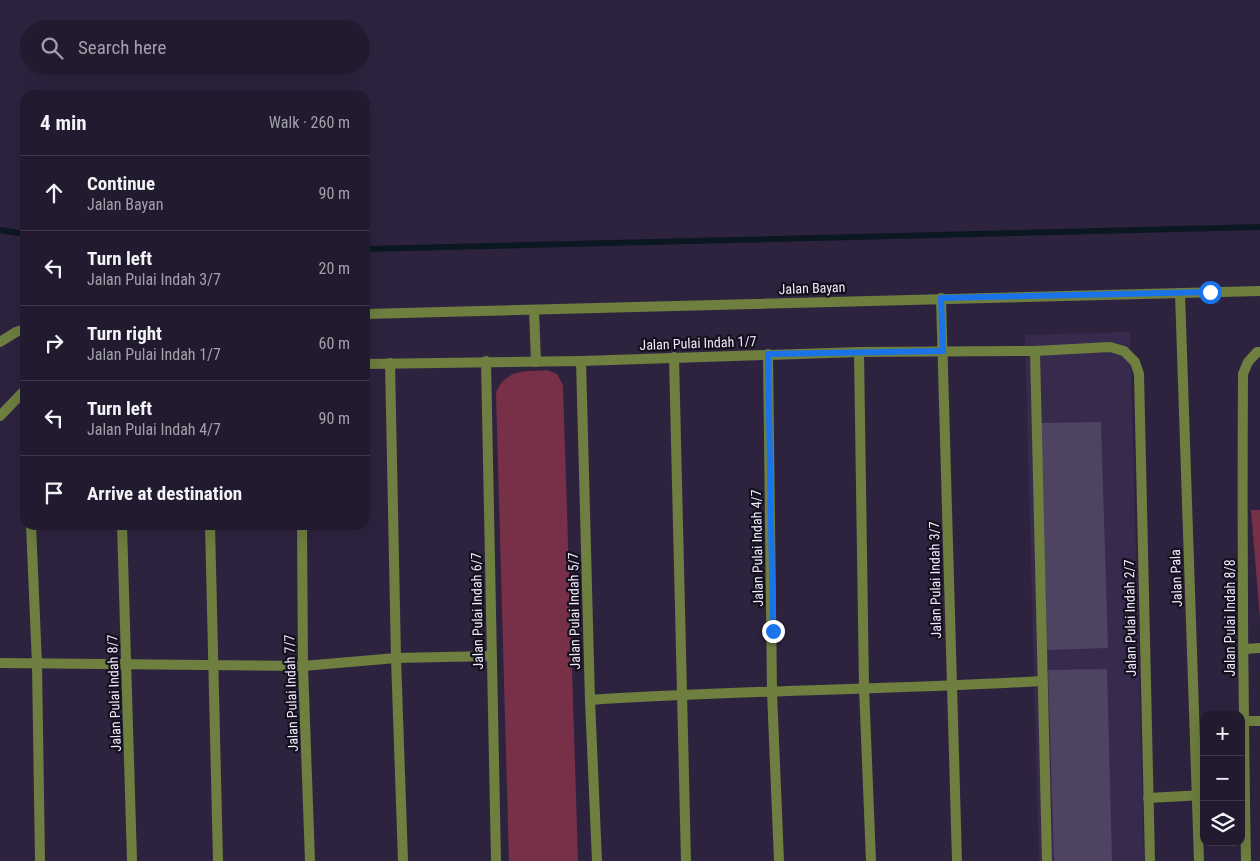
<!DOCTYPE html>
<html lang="en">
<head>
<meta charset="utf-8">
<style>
  body { margin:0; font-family:"Roboto Condensed",sans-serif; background:#2e273b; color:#f1f3f6 }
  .controls { position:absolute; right:15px; bottom:15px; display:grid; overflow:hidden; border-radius:10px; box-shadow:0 5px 20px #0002 }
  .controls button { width:45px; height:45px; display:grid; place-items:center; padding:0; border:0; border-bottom:1px solid #3f384b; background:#221a2f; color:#f1f3f6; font:25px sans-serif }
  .stop { position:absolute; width:15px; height:15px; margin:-11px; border:4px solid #1a73e8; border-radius:50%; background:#fff }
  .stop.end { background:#1a73e8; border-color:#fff; box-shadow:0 1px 5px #0008 }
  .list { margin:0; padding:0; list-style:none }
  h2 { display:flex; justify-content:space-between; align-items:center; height:65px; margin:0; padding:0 20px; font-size:21px }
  h2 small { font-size:16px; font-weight:400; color:#a2a1aa }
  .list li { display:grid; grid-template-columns:32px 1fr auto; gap:15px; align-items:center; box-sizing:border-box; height:75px; padding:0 20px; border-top:1px solid #3f384b }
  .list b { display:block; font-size:19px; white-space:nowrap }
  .list p { margin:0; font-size:16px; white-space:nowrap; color:#a2a1aa }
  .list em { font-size:16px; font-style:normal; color:#a2a1aa }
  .icon { flex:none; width:28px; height:28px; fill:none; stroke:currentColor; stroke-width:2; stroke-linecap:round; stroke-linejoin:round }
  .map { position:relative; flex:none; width:1260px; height:861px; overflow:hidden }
  .search { position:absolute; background:#221a2f; box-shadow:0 5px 20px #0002; left:20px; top:20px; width:350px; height:55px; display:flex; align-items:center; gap:12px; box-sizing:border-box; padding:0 18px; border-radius:28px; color:#a2a1aa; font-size:19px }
  .panel { position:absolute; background:#221a2f; box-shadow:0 5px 20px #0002; left:20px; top:90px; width:350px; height:440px; border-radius:15px }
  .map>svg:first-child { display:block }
</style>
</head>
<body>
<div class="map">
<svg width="1260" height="861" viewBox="0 0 1260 861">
  <rect width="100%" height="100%" fill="#2e233f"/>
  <path fill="#382a4d" d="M1130,332L1144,861H1039L1025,335Z"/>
  <g fill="#773048">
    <path d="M547,370L557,374L563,385L578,861H509L496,392C508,368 523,372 547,370Z"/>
    <path d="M1251,510H1260V618Z"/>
  </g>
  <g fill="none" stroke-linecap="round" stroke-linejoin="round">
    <g stroke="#0b1822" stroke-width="6">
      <path d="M0,230L25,234"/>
      <path d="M365,249L1260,227"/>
    </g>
  </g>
  <g fill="#4e4361">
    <path d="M1101,422L1108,648L1047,650L1041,423Z"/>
    <path d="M1107,669L1112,861H1054L1048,670Z"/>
  </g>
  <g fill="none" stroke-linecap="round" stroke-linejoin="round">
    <g stroke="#6e7f40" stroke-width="10">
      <path d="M859,352L864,687L871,861"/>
      <path d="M674,357L686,861"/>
      <path d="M390,363L396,658L403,861"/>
      <path d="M31,525L37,664L40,861"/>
      <path d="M210,525L218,861"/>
      <path d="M0,663L303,666L396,658L491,656"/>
      <path d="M590,700C740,690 891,690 1041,681"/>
    </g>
    <g stroke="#6e7f40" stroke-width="10">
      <path d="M941,298L957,861"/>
      <path d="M534,310L536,362"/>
      <path d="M1035,351L1047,861"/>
      <path d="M768,354L772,692L779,861"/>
      <path d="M486,361L496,861"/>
      <path d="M581,361L590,700L597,861"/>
      <path d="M365,364L581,361L859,352L1035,351L1110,347L1124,351L1135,362L1139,374L1150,861"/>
      <path d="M0,416L25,390"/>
      <path d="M122,525L132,861"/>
      <path d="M302,525L303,666L310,861"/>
      <path d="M1245,649L1260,648"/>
      <path d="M1243,721H1260"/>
      <path d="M1148,798L1204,795"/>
      <path d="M1246,861C1243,699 1242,537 1243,374L1248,362L1257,352H1260"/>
    </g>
    <g stroke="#6e7f40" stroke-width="10">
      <path d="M1180,293L1199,861"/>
      <path d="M365,314L1260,291"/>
      <path d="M0,342L16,332L25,329"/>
    </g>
  </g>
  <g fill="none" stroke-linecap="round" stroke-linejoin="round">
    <path stroke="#1a73e8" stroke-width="6" d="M773,631L768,354L943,351L941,298L1210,292"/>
  </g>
  <g text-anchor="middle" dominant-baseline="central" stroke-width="4.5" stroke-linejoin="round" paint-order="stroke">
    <g font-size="14" fill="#eee8fb" stroke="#140f1c">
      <text transform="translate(812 288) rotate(-2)">Jalan Bayan</text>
      <text transform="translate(698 343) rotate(-2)">Jalan Pulai Indah 1/7</text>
      <text transform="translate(757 548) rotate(-91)">Jalan Pulai Indah 4/7</text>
      <text transform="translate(1176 578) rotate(-92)">Jalan Pala</text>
      <text transform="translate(935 580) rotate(-91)">Jalan Pulai Indah 3/7</text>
      <text transform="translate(477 611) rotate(-91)">Jalan Pulai Indah 6/7</text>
      <text transform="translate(574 611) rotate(-91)">Jalan Pulai Indah 5/7</text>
      <text transform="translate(1130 618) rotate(-91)">Jalan Pulai Indah 2/7</text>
      <text transform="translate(1230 618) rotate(-90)">Jalan Pulai Indah 8/8</text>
      <text transform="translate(114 693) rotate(-92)">Jalan Pulai Indah 8/7</text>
      <text transform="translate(291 693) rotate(-92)">Jalan Pulai Indah 7/7</text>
    </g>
  </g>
</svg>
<div class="controls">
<button>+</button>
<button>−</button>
<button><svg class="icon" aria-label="layers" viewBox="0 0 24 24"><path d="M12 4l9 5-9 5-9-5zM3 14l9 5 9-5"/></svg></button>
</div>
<div class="stop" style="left:1210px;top:292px"></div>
<div class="stop end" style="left:773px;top:631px"></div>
<div class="search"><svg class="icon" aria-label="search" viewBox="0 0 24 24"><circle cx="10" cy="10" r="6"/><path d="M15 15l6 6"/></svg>Search here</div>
<section class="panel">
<h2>4 min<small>Walk · 260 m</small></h2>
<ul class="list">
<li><svg class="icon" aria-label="ahead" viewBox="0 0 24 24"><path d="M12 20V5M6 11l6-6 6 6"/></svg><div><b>Continue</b><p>Jalan Bayan</p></div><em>90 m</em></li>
<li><svg class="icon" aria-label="left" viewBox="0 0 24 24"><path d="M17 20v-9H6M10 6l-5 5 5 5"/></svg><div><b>Turn left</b><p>Jalan Pulai Indah 3/7</p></div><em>20 m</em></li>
<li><svg class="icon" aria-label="right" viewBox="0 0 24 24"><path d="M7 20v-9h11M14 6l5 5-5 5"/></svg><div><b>Turn right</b><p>Jalan Pulai Indah 1/7</p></div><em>60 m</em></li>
<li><svg class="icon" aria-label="left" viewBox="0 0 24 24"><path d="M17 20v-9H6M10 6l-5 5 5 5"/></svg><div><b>Turn left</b><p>Jalan Pulai Indah 4/7</p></div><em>90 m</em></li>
<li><svg class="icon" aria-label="arrive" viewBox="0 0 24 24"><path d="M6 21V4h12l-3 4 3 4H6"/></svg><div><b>Arrive at destination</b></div></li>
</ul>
</section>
</div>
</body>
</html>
